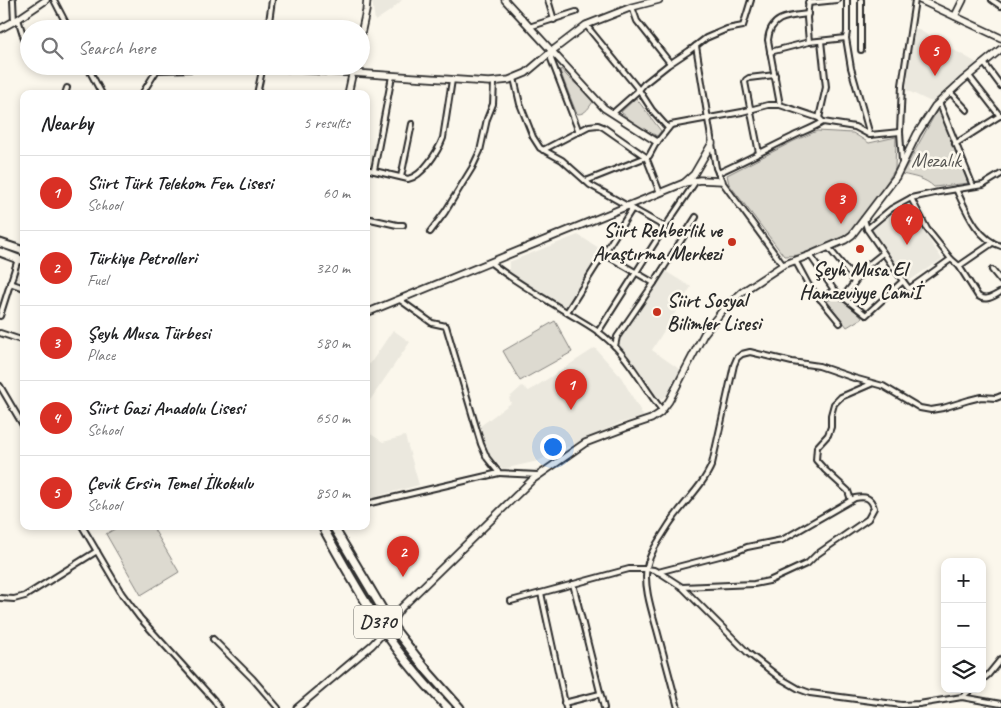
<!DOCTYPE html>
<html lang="en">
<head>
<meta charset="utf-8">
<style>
  body { margin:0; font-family:Caveat,sans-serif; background:#f2f2f2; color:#202124 }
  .controls { position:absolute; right:15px; bottom:15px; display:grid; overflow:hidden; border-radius:10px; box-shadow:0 2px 8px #0003 }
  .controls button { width:45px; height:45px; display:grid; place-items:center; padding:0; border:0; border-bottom:1px solid #e0e0e0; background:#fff; color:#202124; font:25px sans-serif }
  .you { position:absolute; left:552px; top:446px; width:18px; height:18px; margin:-12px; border:4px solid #fff; border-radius:50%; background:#1a73e8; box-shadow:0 0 0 8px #1a73e833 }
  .badge { display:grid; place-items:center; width:32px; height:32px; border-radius:50%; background:#d93025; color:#fff; font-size:16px; font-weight:700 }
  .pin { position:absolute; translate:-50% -41px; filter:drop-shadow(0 1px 2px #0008) }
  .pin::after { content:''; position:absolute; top:26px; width:18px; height:15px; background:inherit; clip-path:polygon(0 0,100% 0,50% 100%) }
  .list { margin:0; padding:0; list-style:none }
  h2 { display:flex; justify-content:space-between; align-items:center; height:65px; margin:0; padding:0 20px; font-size:21px }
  h2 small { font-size:16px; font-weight:400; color:#757577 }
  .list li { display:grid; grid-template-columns:32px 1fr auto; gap:15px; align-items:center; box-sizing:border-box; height:75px; padding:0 20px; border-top:1px solid #e0e0e0 }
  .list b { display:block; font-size:19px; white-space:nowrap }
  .list p { margin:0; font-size:16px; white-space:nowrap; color:#757577 }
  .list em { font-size:16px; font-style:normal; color:#757577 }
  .icon { flex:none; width:28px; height:28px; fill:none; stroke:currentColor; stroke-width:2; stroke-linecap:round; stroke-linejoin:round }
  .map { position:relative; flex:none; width:1001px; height:708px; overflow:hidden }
  .search { position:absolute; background:#fff; box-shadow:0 2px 8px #0003; left:20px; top:20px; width:350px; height:55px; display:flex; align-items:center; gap:12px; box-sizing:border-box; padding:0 18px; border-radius:28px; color:#757577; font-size:19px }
  .panel { position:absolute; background:#fff; box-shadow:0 2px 8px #0003; left:20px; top:90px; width:350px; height:440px; border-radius:10px }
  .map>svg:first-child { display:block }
</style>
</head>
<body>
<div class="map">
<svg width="1001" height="708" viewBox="0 0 1001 708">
  <rect width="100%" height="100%" fill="#fbf7ec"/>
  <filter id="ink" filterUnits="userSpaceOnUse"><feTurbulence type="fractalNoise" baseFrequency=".02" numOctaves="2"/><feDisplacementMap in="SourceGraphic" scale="10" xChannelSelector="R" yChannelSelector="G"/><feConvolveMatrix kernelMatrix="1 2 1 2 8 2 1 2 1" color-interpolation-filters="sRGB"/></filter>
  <g filter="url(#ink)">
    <g fill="#ebe8de">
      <path d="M372,0H402L390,11L375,21Z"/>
      <path d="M914,28L917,29L977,63L935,102L929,101L906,90Z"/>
      <path d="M906,206L942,259L907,282L872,231L888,217Z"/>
      <path d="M578,235L604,251L567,307L509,273V262Z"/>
      <path d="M665,271L691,287L652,350L682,371L666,396L661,399L658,398L619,344L621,338Z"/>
      <path d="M393,330L410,342L366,406V363L370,364Z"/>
      <path d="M595,348L621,377L644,417L620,423L538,461L503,469L486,451L479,427L511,403L509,398L522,386L529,391Z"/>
      <path d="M366,431L383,442L405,436L419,485L366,499Z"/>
    </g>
    <g fill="#dddad0" stroke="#84827e">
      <path d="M561,69L568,77L594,100C590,106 586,114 578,114L576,112L560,71Z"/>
      <path d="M636,98L661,131L657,136L636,125L621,112Z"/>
      <path d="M938,109L940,110L969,181V183L934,187C925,178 914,177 902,174Z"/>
      <path d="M817,131L853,133L869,143L896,137L895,169L864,219L845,238L801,255L784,256L729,184L727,175L794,141Z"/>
      <path d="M836,296L843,298L862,318L847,327L827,301Z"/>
      <path d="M555,321L572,352L520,381L503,351Z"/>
      <path d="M120,526H152L179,572L141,595L106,534Z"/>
    </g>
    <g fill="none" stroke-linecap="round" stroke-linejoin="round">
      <g stroke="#2b2b2b" stroke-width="8">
        <g id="street">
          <path d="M13,0L14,22"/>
          <path d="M54,0L69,29"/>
          <path d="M548,0L554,20"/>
          <path d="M809,0L807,18L809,42"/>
          <path d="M847,0V32L846,38L851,68L870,135"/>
          <path d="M861,0V50"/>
          <path d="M992,0L1001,6"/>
          <path d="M808,3L837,0"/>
          <path d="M632,7L637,21L670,63"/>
          <path d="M18,19L29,54"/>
          <path d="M586,25L639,90L652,110L668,128"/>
          <path d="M529,27L576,12"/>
          <path d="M268,29L272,0"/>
          <path d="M696,46L716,168L723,183L783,265"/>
          <path d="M552,52L551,59L579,132"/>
          <path d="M770,52L809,42L846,38"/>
          <path d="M984,63L1001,86"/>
          <path d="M87,66L102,94"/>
          <path d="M969,76L1000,116"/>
          <path d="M514,78L520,104L533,137L540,148L562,160L590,185L665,227"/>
          <path d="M950,92L967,110"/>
          <path d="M65,94L67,88"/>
          <path d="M142,94L157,70L263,67"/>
          <path d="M257,94L263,66"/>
          <path d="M939,102L973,186"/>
          <path d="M780,105L768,40C770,16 789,16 808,14"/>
          <path d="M613,113L639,90L644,84L668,65L689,51L706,38L727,29L743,26L751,0"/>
          <path d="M819,118L826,87L821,41"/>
          <path d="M900,132L902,85L915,0"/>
          <path d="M955,144L1001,115"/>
          <path d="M543,150L589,126L598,125L603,127L646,157L660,193"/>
          <path d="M759,153L745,82L746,80L749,78L775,75"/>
          <path d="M366,169L408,179C423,176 438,151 443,138L452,80"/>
          <path d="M374,170L392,76"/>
          <path d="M718,173C743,162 767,149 792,137C802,132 813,128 823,122"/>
          <path d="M401,177L412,124"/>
          <path d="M586,181L649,156L655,145L671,125L742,112L768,105H780L819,118L823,122L855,127L870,135L900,132L902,162"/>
          <path d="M956,189C966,210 977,239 1001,246"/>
          <path d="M911,198L927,229L951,259L959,266L978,296C986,302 993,296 1001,292"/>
          <path d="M366,218L397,225H403"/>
          <path d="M864,219L867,229L903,281"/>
          <path d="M867,229L891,209L911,198L939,192L983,185L1001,174"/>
          <path d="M430,232L445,212L472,168L480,151L487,119L493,104L494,82"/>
          <path d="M828,247L850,274L854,283"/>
          <path d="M604,254L654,283"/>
          <path d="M810,255L834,290L866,315L903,281L909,289L951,259"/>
          <path d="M795,260L808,284L840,323"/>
          <path d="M491,263C515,282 542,297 568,313C581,321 595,328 606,338C630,358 643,387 662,410"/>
          <path d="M959,266L991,244"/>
          <path d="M992,270L1001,281"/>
          <path d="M10,283L24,288"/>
          <path d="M843,297L868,265L883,253"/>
          <path d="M820,299L834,290"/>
          <path d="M400,300L432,323L446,326L481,444L487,458L499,473L538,475"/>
          <path d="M567,312L632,209"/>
          <path d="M0,316L18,259"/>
          <path d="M598,332L663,230L696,181"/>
          <path d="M0,333L24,341"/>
          <path d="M615,346L617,337L654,283L696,217"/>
          <path d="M0,386L24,427"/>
          <path d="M851,500L848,491L825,470L816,460L817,447L828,435L831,427V415L834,404L841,397L871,384"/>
          <path d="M366,504L499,473"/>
          <path d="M82,526L122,594L140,618L214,700L219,708"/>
          <path d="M658,572L735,552L747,547L782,540L855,498C865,496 871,497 874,508L868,519L816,555L808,563L769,581L754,584L682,587"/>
          <path d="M573,584L604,708"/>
          <path d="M541,593L566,708"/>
          <path d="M0,598L14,599L25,596L97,551"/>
          <path d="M511,601L629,569H646L654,570L662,574L682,587L748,653L780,678L799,689L810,693L902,705L919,704L962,697L1001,704"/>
          <path d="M213,639L253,679L278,708"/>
          <path d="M982,680L988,675L1001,659"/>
          <path d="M962,697L972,689"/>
          <path d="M564,703L600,694"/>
          <path d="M678,708C671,682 664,656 657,630C652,612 643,585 647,567C650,552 660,539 668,526C681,505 702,488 712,464L734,365L737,358L742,354L750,352L792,362L819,366L854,378L883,386L920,408L931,410L943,408L969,400L981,397L996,398L1001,396"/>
        </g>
      </g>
      <g stroke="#2b2b2b" stroke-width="9">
        <g id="secondary">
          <path d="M505,0L604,108L657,142"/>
          <path d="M920,0L1001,38"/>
          <path d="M955,16L963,0"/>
          <path d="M0,29L18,19L46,0"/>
          <path d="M361,34L366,11L367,0"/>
          <path d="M263,67L489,82L509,80L526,73L552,51L586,25L632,7L659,0"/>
          <path d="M348,94L354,66"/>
          <path d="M712,143L694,174L684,183L700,180L722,181"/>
          <path d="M366,313L684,183"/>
          <path d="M297,708L372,645L385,631L401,608L532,480L585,443L630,426L651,419L660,413L669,401L704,334L722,311L742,292L783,265L810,255L845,240L852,235L896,177L917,134L935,106L962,81L1001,49"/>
        </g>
      </g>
      <g stroke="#2b2b2b" stroke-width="11">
        <g id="highway">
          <path d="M0,243L24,251"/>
          <path d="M0,252L24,261"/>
          <path d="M322,526C338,555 354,584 372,612C392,645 421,681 448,708"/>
          <path d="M333,526L393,627L429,673L460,708"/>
        </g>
      </g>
      <use href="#street" stroke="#fbf7ec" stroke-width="4"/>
      <use href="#secondary" stroke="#fbf7ec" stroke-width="5.5"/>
      <use href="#highway" stroke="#fbf7ec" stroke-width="7"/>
    </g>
  </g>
  <g fill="#c8321e" stroke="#fbf7ec" stroke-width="2">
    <circle cx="732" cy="242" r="5"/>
    <circle cx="860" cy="249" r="5"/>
    <circle cx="657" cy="312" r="5"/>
  </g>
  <g text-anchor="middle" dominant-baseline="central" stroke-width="5" stroke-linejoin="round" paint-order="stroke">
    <rect fill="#fbf7ec" stroke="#696865" stroke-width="1" x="354" y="605.5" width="48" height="33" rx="4"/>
    <g font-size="19" font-weight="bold" fill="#2b2b2b">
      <text x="378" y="622">D370</text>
    </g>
    <g font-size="20" fill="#585754" stroke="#fbf7ec">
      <text x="936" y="160">Mezalık</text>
    </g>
    <g font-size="20" font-weight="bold" fill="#2b2b2b" stroke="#fbf7ec" text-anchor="end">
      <text x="722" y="230">Siirt Rehberlik ve<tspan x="722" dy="23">Araştırma Merkezi</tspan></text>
      <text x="860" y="269" text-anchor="middle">Şeyh Musa El<tspan x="860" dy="23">Hamzeviyye Camiİ</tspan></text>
      <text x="667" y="300" text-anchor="start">Siirt Sosyal<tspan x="667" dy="23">Bilimler Lisesi</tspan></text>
    </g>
  </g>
</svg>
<div class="controls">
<button>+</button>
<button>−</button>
<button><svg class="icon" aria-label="layers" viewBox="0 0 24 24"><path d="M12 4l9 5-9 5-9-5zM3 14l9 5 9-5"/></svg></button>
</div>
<div class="you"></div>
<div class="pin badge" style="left:571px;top:410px">1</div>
<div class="pin badge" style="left:403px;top:577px">2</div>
<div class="pin badge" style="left:841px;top:224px">3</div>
<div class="pin badge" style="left:907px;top:245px">4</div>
<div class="pin badge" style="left:935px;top:76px">5</div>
<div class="search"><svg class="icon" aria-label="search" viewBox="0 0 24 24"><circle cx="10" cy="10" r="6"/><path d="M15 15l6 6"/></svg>Search here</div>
<section class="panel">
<h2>Nearby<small>5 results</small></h2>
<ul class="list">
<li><span class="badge">1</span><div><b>Siirt Türk Telekom Fen Lisesi</b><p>School</p></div><em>60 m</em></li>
<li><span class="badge">2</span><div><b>Türkiye Petrolleri</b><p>Fuel</p></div><em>320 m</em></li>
<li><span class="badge">3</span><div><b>Şeyh Musa Türbesi</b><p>Place</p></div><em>580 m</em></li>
<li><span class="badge">4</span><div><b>Siirt Gazi Anadolu Lisesi</b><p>School</p></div><em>650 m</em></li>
<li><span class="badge">5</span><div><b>Çevik Ersin Temel İlkokulu</b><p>School</p></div><em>850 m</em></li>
</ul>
</section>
</div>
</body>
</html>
